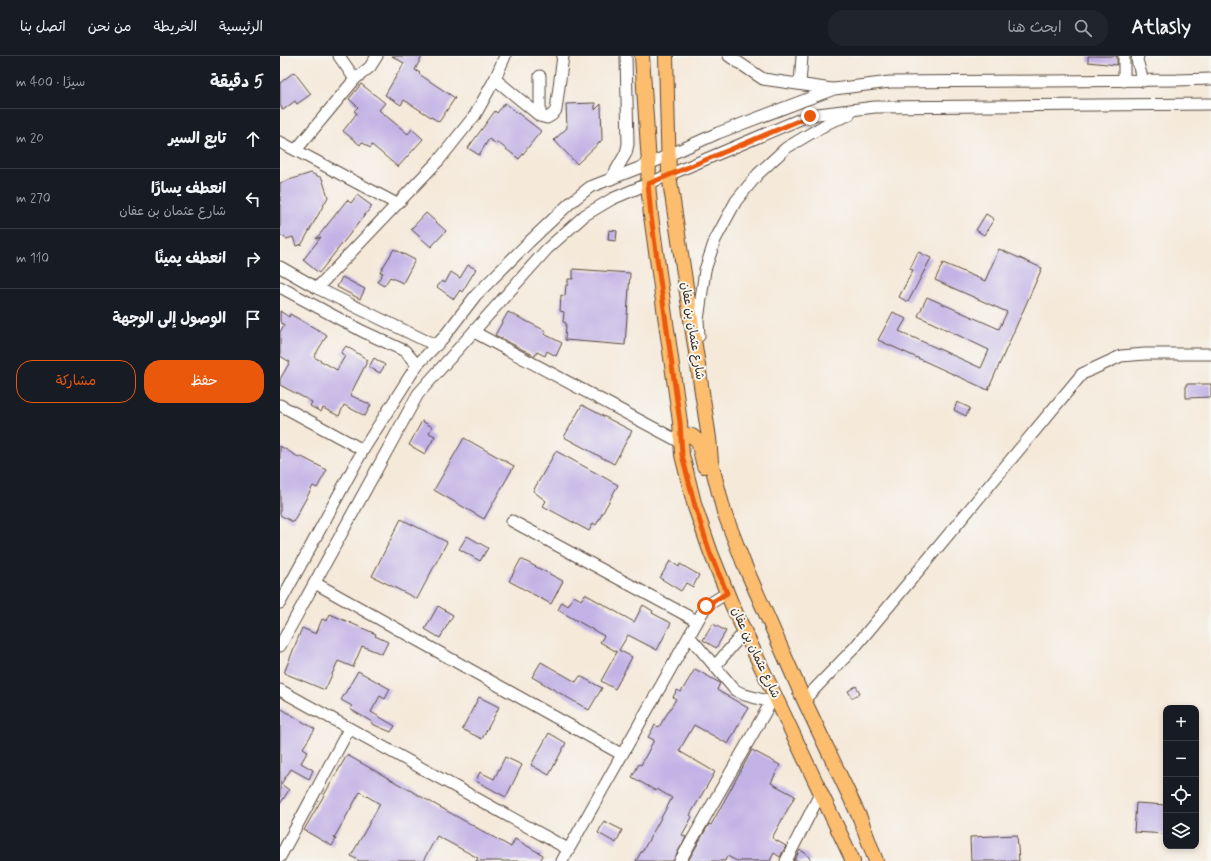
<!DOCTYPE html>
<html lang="ar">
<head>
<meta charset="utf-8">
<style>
  body { margin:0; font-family:Mynerve,"Playpen Sans Arabic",sans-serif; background:#20242c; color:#f1f3f6; direction:rtl }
  .controls { position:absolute; right:12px; bottom:12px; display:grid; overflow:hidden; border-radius:8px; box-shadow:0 2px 6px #0003 }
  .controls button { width:36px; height:36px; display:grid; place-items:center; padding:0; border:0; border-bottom:1px solid #363941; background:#171b24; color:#f1f3f6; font:20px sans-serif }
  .stop { position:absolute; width:12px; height:12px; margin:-9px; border:3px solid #ea580c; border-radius:50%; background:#fff }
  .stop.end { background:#ea580c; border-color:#fff; box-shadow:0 1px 4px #0008 }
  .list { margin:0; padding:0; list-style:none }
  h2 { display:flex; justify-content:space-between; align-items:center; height:52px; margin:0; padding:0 16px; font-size:17px }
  h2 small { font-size:13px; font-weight:400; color:#9ea1a6 }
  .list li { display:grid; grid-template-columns:26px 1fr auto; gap:12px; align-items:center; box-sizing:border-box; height:60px; padding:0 16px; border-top:1px solid #363941 }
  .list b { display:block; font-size:15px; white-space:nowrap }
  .list p { margin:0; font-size:13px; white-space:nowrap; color:#9ea1a6 }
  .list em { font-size:13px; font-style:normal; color:#9ea1a6 }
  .actions { display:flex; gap:8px; padding:12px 16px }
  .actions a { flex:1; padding:9px 0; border:1px solid #ea580c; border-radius:16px; text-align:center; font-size:14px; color:#ea580c }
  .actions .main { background:#ea580c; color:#fff }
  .icon { flex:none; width:22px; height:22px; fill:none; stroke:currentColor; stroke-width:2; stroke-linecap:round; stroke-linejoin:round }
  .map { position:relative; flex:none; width:931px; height:805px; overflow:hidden; direction:ltr }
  header { display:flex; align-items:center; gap:24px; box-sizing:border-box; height:56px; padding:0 20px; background:#171b24; border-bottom:1px solid #363941 }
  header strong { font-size:19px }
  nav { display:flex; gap:22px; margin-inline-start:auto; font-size:14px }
  .search { width:280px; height:36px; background:#20242c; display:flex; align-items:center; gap:10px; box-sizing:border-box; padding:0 14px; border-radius:16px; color:#9ea1a6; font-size:15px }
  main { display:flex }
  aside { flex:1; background:#171b24 }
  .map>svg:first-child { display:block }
</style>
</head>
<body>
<header>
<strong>Atlasly</strong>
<div class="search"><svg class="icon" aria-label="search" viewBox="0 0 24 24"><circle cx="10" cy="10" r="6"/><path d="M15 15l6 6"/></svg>ابحث هنا</div>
<nav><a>الرئيسية</a><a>الخريطة</a><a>من نحن</a><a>اتصل بنا</a></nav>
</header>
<main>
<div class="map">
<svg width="931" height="805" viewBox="0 0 931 805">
  <rect width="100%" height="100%" fill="#f6f6f2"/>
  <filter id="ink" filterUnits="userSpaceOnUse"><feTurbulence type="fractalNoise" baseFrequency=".025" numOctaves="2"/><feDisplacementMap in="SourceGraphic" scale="8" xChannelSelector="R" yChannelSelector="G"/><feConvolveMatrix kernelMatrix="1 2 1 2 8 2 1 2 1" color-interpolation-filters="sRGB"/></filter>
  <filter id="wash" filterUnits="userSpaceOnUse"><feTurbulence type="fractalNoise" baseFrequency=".012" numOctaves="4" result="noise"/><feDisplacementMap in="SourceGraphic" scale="16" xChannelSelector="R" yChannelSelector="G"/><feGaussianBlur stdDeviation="0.9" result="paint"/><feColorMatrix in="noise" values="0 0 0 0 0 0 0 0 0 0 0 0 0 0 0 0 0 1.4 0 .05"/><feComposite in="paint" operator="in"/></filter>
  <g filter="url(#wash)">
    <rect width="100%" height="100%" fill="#f5e9da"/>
    <g id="blocks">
      <g fill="#c2b2e5">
        <path d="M112,0H142L135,14L140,17L139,18L175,42L159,66L124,44L121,49L105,39L124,7Z"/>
        <path d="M808,0H837V9L808,6Z"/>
        <path d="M14,16L31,38L17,48L15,45L3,54L0,49V27Z"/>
        <path d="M81,28L105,47L99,54L128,78L132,73L143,83L118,111L92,89L90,92L82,86L80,89L63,75L77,57L74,55L78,51L69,43Z"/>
        <path d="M225,47L261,75L239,103L217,86L216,88L209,83L199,99L188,92L215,55L217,57Z"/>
        <path d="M315,47V54L321,48L322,84L297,108L274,84L287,72L286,48Z"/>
        <path d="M31,117L42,122L48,141L22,188L16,190L13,181L7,183L0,179V127Z"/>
        <path d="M77,139L92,150L39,217L23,204L41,181L36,183L67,144L71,147Z"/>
        <path d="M146,157L166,175L151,191L131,173Z"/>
        <path d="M706,158L714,163L704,179L696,174Z"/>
        <path d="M329,174L337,175L336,185L328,184Z"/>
        <path d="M114,193L135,204L123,227L110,221L104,230L97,226L103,217L100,216Z"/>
        <path d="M719,193L762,212L708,334L598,284L613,256L626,263L619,275L701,312L709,294L638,260L647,241L719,273L727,256L655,224L663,207L705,225Z"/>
        <path d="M638,196L651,202L628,246L619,241L633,214L630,213Z"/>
        <path d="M188,209L196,213L182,236L180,234L174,243L157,231L162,225L165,227L171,216L180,222Z"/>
        <path d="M293,213L350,217L345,289L285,284L286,267L283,266L284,256L280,255L281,239L285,240L286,229H288V223H293Z"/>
        <path d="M62,221L85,233L80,243L57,231Z"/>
        <path d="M0,255L9,261L10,258L47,279L34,301L57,314L65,300L61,297L66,290L88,304L70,339L91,349L85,360L64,349L59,360L43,352L41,356L30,350L32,346L0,329V323L10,306L0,300V276L4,269L0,266Z"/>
        <path d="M228,256L266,275L264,278L282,287L276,300L267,295L265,300L257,296L255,300L215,279Z"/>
        <path d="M94,302L105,309L100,317L89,311Z"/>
        <path d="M906,328H931V341L906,342Z"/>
        <path d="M677,346L690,352L686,360L674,354Z"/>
        <path d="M302,349L352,375L334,408L284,381Z"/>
        <path d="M142,365L152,371L149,377L155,380L145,398L129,389Z"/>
        <path d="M184,382L234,410L204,463L154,434Z"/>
        <path d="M0,390L20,402V400L47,414L37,432L33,430L13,466L0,459Z"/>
        <path d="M276,395L338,429L316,469L313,467L309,475L263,450L266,445L253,435Z"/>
        <path d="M121,463L167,486L137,543L92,520Z"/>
        <path d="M187,480L208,492L200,505L179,493Z"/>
        <path d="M241,503L283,525L271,548L229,525Z"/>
        <path d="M390,505L399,511L400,508L419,519L413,531L406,527L401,535L380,522Z"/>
        <path d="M305,538L354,566L363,549L373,555L372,557L391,567L377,594L348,579L339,594L352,601L335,633L321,625L337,596L320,586L324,580L278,554L282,546L288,550L294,540L301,544Z"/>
        <path d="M158,550L173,559L160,582L145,573Z"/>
        <path d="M50,558L96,578L95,580L108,586L102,598L82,590L73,611L58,605L45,634L4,617L22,572L36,578L42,563L47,565Z"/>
        <path d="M433,568L446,575L436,592L423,584Z"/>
        <path d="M261,606L296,626L300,620L322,632L309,654L252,621Z"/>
        <path d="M415,613L440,627L437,634L468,652L448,688L414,669L399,695L435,716L410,759L412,761L402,779L406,781L393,805H356L361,796H362L392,742L377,733L376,735L352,721L359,708L361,709L374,684L368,681L375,669L379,671L396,643L393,641L397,634L401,636Z"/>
        <path d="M78,615L110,633L105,643L100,640L91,656L115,670L111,676L92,668V666L70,653L72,650L61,644Z"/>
        <path d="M576,630L580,637L572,642L568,635Z"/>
        <path d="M199,641L219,651L202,683L182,673Z"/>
        <path d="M0,652L35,673L23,692L28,695L21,707L33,714L29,723L11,713L1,728L9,734L0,748Z"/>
        <path d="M269,677L286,687L269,719L251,709Z"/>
        <path d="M472,694L500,709L491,727L515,740L492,782L506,790L500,801L494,797L490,805H457L447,800L445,805H408L429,768L431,769Z"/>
        <path d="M67,699L231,791L235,783L263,799L260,805H196L198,802L157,780L143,805H79L71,800L100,748L80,736L54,782L56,783L52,790L24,774Z"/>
        <path d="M225,701L242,709L226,741L196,725L200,716L214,723Z"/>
        <path d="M856,747L886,749V778L854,776Z"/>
        <path d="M324,765L342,774L336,787L318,777Z"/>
        <path d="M737,779L739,805H691L690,781Z"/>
        <path d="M520,794L527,798L531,805H514Z"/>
      </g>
    </g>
  </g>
  <g filter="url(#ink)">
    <use href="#blocks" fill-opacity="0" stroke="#57473a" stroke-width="1"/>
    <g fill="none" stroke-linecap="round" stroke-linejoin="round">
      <g stroke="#57473a" stroke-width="13">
        <g id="minor">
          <path d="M59,0L75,23"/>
          <path d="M449,0L483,23L552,33"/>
          <path d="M844,0V25"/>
          <path d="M858,0L857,4L863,25"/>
          <path d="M215,23L260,60L267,62L272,59L276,54L283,0"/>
          <path d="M520,28L522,0"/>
          <path d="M260,60V20"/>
          <path d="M0,86L117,148"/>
          <path d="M16,94L75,23L90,11L97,0"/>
          <path d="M331,123L346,97L348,88L346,0"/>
          <path d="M0,211L37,232L144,284L157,289"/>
          <path d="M0,231L82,275L125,295L137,309"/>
          <path d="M37,232L159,104L195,59L215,23L225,0"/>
          <path d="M194,276L402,387"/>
          <path d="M419,280L418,264L425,214L435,184L456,145L478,118L506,92L550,66L569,59"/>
          <path d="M0,349L83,394"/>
          <path d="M232,465L417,565"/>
          <path d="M35,527L341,698"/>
          <path d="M0,547L83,394L137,309L163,282L196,239L249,186L290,147L310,131L369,108L438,77L554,33L610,26L897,24L931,23"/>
          <path d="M409,580L455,634L465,639L491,646"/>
          <path d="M0,590L138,338L267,193L305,159L332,143L530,59L595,51L931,48"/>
          <path d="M435,610L465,575"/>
          <path d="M0,634L288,793"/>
          <path d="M524,644L575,591L802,318L841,300L865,298H931"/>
          <path d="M0,801L69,673"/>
          <path d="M282,805L426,550L447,537"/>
          <path d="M400,805L495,639"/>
          <path d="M506,805L541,736"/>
        </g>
      </g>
      <g stroke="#57473a" stroke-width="16">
        <g id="major">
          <path d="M362,0L369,108L368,128L371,160L400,366L402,399L415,451L431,497L452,549L573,805"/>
          <path d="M386,0L389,119L429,382L431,406L444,456L464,508L524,644L580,762L596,805"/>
          <path d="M401,378L412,380L418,385L424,410"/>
        </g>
      </g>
      <use href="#minor" stroke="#fff" stroke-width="11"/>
      <use href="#major" stroke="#fcbd6e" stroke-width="14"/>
    </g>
  </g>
  <g fill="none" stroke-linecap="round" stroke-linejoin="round" filter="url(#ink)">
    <path stroke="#ea580c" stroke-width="5" d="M426,550L447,537L430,497L415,450L402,399L400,366L371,160L368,128L530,60"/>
  </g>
  <g text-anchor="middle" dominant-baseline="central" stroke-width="4" stroke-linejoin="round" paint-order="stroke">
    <g font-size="12" fill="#3b2a1e" stroke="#f6f6f2">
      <text transform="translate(412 275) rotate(81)">شارع عثمان بن عفان</text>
      <text transform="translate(475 597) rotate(65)">شارع عثمان بن عفان</text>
    </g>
  </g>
</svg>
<div class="controls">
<button>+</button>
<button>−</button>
<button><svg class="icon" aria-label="locate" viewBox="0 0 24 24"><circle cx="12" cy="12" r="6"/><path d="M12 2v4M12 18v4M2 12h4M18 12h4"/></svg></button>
<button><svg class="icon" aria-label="layers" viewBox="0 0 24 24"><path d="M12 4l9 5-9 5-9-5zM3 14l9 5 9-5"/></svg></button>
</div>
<div class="stop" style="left:426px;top:550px"></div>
<div class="stop end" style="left:530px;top:60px"></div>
</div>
<aside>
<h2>5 دقيقة<small>سيرًا · 400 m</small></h2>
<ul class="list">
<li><svg class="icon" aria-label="ahead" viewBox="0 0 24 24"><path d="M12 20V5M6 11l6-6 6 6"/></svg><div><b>تابع السير</b></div><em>20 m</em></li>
<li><svg class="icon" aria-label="left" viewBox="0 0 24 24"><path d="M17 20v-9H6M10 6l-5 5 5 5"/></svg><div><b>انعطف يسارًا</b><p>شارع عثمان بن عفان</p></div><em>270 m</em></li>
<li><svg class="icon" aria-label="right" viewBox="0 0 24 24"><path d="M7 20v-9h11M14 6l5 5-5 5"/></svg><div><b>انعطف يمينًا</b></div><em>110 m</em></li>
<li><svg class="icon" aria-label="arrive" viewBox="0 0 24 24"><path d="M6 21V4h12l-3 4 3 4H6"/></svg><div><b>الوصول إلى الوجهة</b></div></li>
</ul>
<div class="actions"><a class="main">حفظ</a><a>مشاركة</a></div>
</aside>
</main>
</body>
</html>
